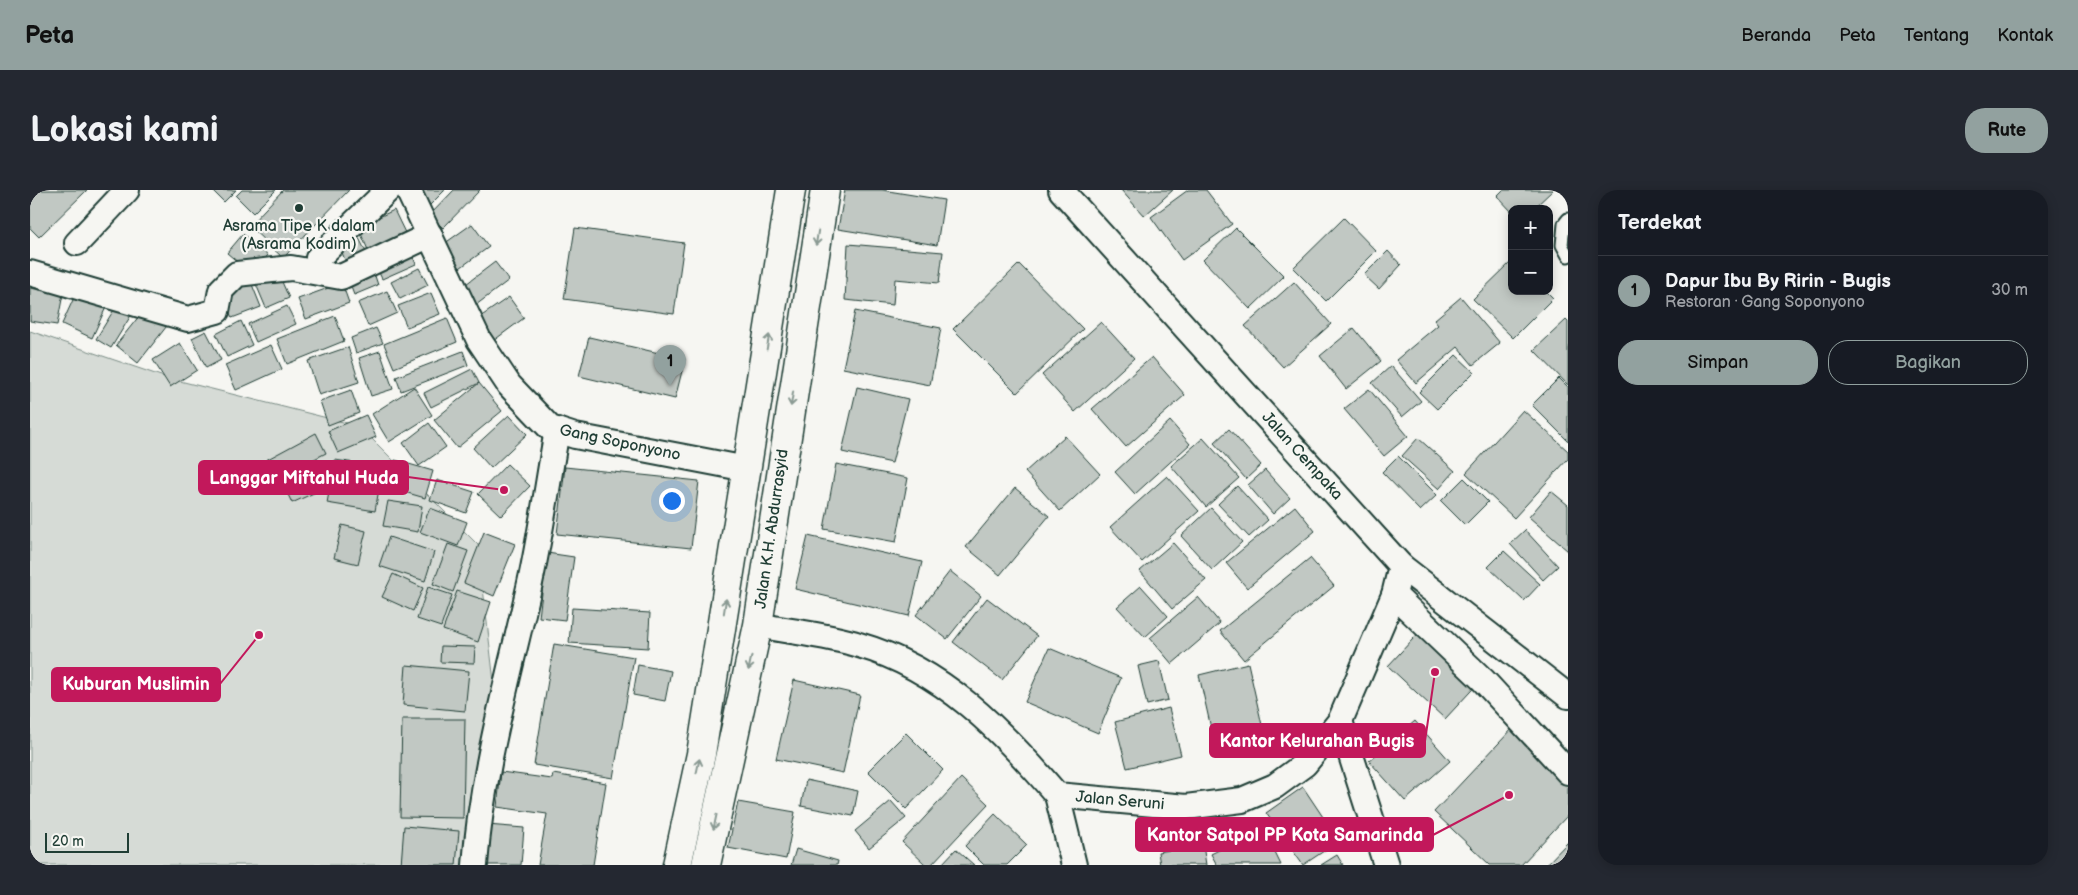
<!DOCTYPE html>
<html lang="id">
<head>
<meta charset="utf-8">
<style>
  body { margin:0; font-family:"Balsamiq Sans",sans-serif; background:#242831; color:#f1f3f6 }
  .controls { position:absolute; right:15px; top:15px; display:grid; overflow:hidden; border-radius:10px; box-shadow:0 2px 12px #0003 }
  .controls button { width:45px; height:45px; display:grid; place-items:center; padding:0; border:0; border-bottom:1px solid #363941; background:#171b24; color:#f1f3f6; font:25px sans-serif }
  .scale { position:absolute; left:15px; bottom:12px; width:84px; box-sizing:border-box; padding-left:5px; border:2px solid #1f3d34; border-top:0; font-size:14px; line-height:18px; white-space:nowrap; color:#1f3d34; -webkit-text-stroke:4px #f6f6f2; paint-order:stroke }
  .you { position:absolute; left:641px; top:310px; width:18px; height:18px; margin:-12px; border:4px solid #fff; border-radius:50%; background:#1a73e8; box-shadow:0 0 0 8px #1a73e833 }
  .badge { display:grid; place-items:center; width:32px; height:32px; border-radius:50%; background:#92a19f; color:#111; font-size:16px; font-weight:700 }
  .pin { position:absolute; translate:-50% -41px; filter:drop-shadow(0 1px 2px #0008) }
  .pin::after { content:''; position:absolute; top:26px; width:18px; height:15px; background:inherit; clip-path:polygon(0 0,100% 0,50% 100%) }
  .list { margin:0; padding:0; list-style:none }
  h2 { display:flex; justify-content:space-between; align-items:center; height:65px; margin:0; padding:0 20px; font-size:21px }
  h2 small { font-size:16px; font-weight:400; color:#9ea1a6 }
  .list li { display:grid; grid-template-columns:32px 1fr auto; gap:15px; align-items:center; box-sizing:border-box; height:70px; padding:0 20px; border-top:1px solid #363941 }
  .list b { display:block; font-size:19px; white-space:nowrap }
  .list p { margin:0; font-size:16px; white-space:nowrap; color:#9ea1a6 }
  .list em { font-size:16px; font-style:normal; color:#9ea1a6 }
  .actions { display:flex; gap:10px; padding:15px 20px }
  .actions a { flex:1; padding:11px 0; border:1px solid #92a19f; border-radius:20px; text-align:center; font-size:18px; color:#92a19f }
  .actions .main { background:#92a19f; color:#111 }
  .map { position:relative; flex:none; width:1538px; height:675px; overflow:hidden; border-radius:20px }
  header { display:flex; align-items:center; gap:30px; box-sizing:border-box; height:70px; padding:0 25px; background:#92a19f; color:#111 }
  header strong { font-size:24px }
  nav { display:flex; gap:28px; margin-inline-start:auto; font-size:18px }
  .intro { display:flex; align-items:center; justify-content:space-between; box-sizing:border-box; height:120px; padding:0 30px }
  h1 { margin:0; font-size:35px }
  .button { padding:12px 22px; border-radius:20px; background:#92a19f; color:#111; font-size:18px; font-weight:700 }
  main { display:flex; gap:30px; padding:0 30px }
  aside { flex:1; background:#171b24; border-radius:20px; box-shadow:0 2px 12px #0003 }
  .map>svg:first-child { display:block }
</style>
</head>
<body>
<header>
<strong>Peta</strong>
<nav><a>Beranda</a><a>Peta</a><a>Tentang</a><a>Kontak</a></nav>
</header>
<div class="intro"><h1>Lokasi kami</h1><a class="button">Rute</a></div>
<main>
<div class="map">
<svg width="1538" height="675" viewBox="0 0 1538 675">
  <rect width="100%" height="100%" fill="#f6f6f2"/>
  <filter id="ink" filterUnits="userSpaceOnUse"><feTurbulence type="fractalNoise" baseFrequency=".02" numOctaves="2"/><feDisplacementMap in="SourceGraphic" scale="10" xChannelSelector="R" yChannelSelector="G"/><feConvolveMatrix kernelMatrix="1 2 1 2 8 2 1 2 1" color-interpolation-filters="sRGB"/></filter>
  <g filter="url(#ink)">
    <path fill="#d6dbd6" stroke="#7a8c85" d="M0,141L134,187L329,236L448,355L469,535L448,675H0Z"/>
    <g fill="#c1c8c3" stroke="#1f3d34">
      <path d="M0,0H57L9,47L0,38Z"/>
      <path d="M182,0H206L194,12Z"/>
      <path d="M212,0H246L223,23L206,6Z"/>
      <path d="M253,0H319L253,68L219,36Z"/>
      <path d="M384,0H415L399,16Z"/>
      <path d="M424,0H450L413,38L400,25Z"/>
      <path d="M815,0H852L914,10L907,55L808,39Z"/>
      <path d="M1091,0H1143L1114,26Z"/>
      <path d="M1158,0H1176L1202,34L1152,70L1121,27Z"/>
      <path d="M1473,0H1523L1503,19H1482V22L1467,6Z"/>
      <path d="M364,20L380,53L342,69L328,37Z"/>
      <path d="M1314,28L1346,61L1296,111L1263,78Z"/>
      <path d="M442,34L459,57L427,80L411,56Z"/>
      <path d="M323,36L340,70L319,80L307,50Z"/>
      <path d="M545,38L654,53L644,124L534,109Z"/>
      <path d="M1206,38L1254,86L1220,119L1173,70Z"/>
      <path d="M213,44L238,65L222,84L197,63Z"/>
      <path d="M818,54L913,62L909,93L865,89L863,115L815,110Z"/>
      <path d="M379,58L386,74L352,89L345,74Z"/>
      <path d="M1358,61L1371,75L1349,99L1334,85Z"/>
      <path d="M1482,71V101H1516L1523,108L1483,148L1443,109Z"/>
      <path d="M465,72L479,90L446,115L432,97Z"/>
      <path d="M341,74L348,95L324,105L316,84Z"/>
      <path d="M989,74L1053,139L987,203L923,139Z"/>
      <path d="M246,78L259,108L236,118L223,87Z"/>
      <path d="M389,78L398,95L370,109L361,92Z"/>
      <path d="M52,90L82,104L62,148L32,134Z"/>
      <path d="M221,92L231,117L202,128L192,103Z"/>
      <path d="M1264,92L1301,134L1253,177L1215,136Z"/>
      <path d="M312,93L319,113L276,129L268,109Z"/>
      <path d="M0,98L33,104L27,135L0,131Z"/>
      <path d="M96,100L111,109L81,158L66,149Z"/>
      <path d="M357,101L367,123L338,136L328,113Z"/>
      <path d="M401,103L410,124L377,137L368,116Z"/>
      <path d="M479,107L494,128L459,154L443,132Z"/>
      <path d="M1431,107L1470,153L1443,175L1428,157L1386,193L1366,170L1408,135L1404,130Z"/>
      <path d="M118,115L140,132L108,173L86,155Z"/>
      <path d="M257,116L266,134L226,152L218,134Z"/>
      <path d="M825,121L911,138L900,195L813,178Z"/>
      <path d="M305,126L314,151L257,174L247,149Z"/>
      <path d="M417,128L427,152L364,178L354,154Z"/>
      <path d="M1536,130L1538,132V195L1504,160Z"/>
      <path d="M211,131L222,155L197,167L186,144Z"/>
      <path d="M1071,132L1104,168L1045,222L1012,185Z"/>
      <path d="M346,138L353,153L326,163L321,148Z"/>
      <path d="M1324,138L1351,171L1316,199L1290,166Z"/>
      <path d="M176,141L191,170L176,178L162,148Z"/>
      <path d="M559,147L655,169L645,209L549,186Z"/>
      <path d="M150,153L167,180L140,197L123,170Z"/>
      <path d="M241,155L252,179L206,200L195,175Z"/>
      <path d="M318,157L329,192L289,205L278,171Z"/>
      <path d="M350,161L363,199L341,206L329,168Z"/>
      <path d="M433,161L438,175L371,201L366,187Z"/>
      <path d="M1426,165L1444,182L1407,219L1389,202Z"/>
      <path d="M1122,167L1155,205L1096,257L1062,219Z"/>
      <path d="M1361,176L1391,211L1372,227L1342,193Z"/>
      <path d="M442,179L449,193L401,217L394,203Z"/>
      <path d="M1529,188L1538,197V251L1502,215Z"/>
      <path d="M449,193L472,221L427,258L404,230Z"/>
      <path d="M384,197L402,225L359,252L342,224Z"/>
      <path d="M827,197L878,209L862,273L812,262Z"/>
      <path d="M1339,199L1378,246L1354,266L1314,219Z"/>
      <path d="M321,200L329,223L298,235L290,211Z"/>
      <path d="M1493,220L1538,261V269L1484,328L1436,283Z"/>
      <path d="M336,225L346,247L308,263L298,241Z"/>
      <path d="M479,225L497,244L461,278L443,258Z"/>
      <path d="M1140,231L1160,254L1105,304L1085,282Z"/>
      <path d="M399,233L416,257L389,276L373,253Z"/>
      <path d="M1199,239L1231,275L1216,289L1184,253Z"/>
      <path d="M286,243L296,263L245,289L236,270Z"/>
      <path d="M1035,246L1070,284L1030,321L995,282Z"/>
      <path d="M1173,248L1209,288L1176,317L1141,276Z"/>
      <path d="M1388,248L1425,281L1409,299L1372,266Z"/>
      <path d="M1368,266L1407,305L1390,321L1352,282Z"/>
      <path d="M305,270L353,277L345,321L297,313Z"/>
      <path d="M365,270L403,281L395,308L357,297Z"/>
      <path d="M477,274L500,296L471,326L448,304Z"/>
      <path d="M806,274L878,288L866,352L794,339Z"/>
      <path d="M290,277L299,296L262,313L253,294Z"/>
      <path d="M535,277L669,291L661,358L527,344Z"/>
      <path d="M1235,280L1260,308L1243,324L1218,295Z"/>
      <path d="M1137,286L1169,321L1112,372L1080,337Z"/>
      <path d="M1434,288L1458,312L1435,335L1411,311Z"/>
      <path d="M407,290L444,302L436,323L400,310Z"/>
      <path d="M1207,296L1238,330L1219,347L1188,314Z"/>
      <path d="M985,298L1019,326L970,385L936,357Z"/>
      <path d="M1521,301L1538,315V361L1499,327Z"/>
      <path d="M358,311L392,316L388,342L353,336Z"/>
      <path d="M1265,316L1285,341L1217,398L1196,373Z"/>
      <path d="M400,318L437,332L428,356L390,342Z"/>
      <path d="M1181,318L1212,352L1182,380L1151,346Z"/>
      <path d="M312,335L336,341L328,374L304,368Z"/>
      <path d="M1495,340L1528,376L1513,390L1480,354Z"/>
      <path d="M454,342L485,354L464,406L434,393Z"/>
      <path d="M778,346L892,372L879,426L765,399Z"/>
      <path d="M359,347L404,362L395,391L349,376Z"/>
      <path d="M1143,353L1176,390L1142,419L1110,381Z"/>
      <path d="M418,354L438,361L423,402L403,394Z"/>
      <path d="M1474,361L1510,394L1494,411L1458,377Z"/>
      <path d="M517,363L544,367L535,430L509,427Z"/>
      <path d="M1280,368L1304,396L1214,470L1190,441Z"/>
      <path d="M920,381L951,406L917,449L886,425Z"/>
      <path d="M363,384L393,398L383,421L352,407Z"/>
      <path d="M1111,396L1138,426L1115,447L1087,417Z"/>
      <path d="M398,397L422,405L411,437L387,429Z"/>
      <path d="M427,401L461,412L448,452L413,440Z"/>
      <path d="M1168,407L1190,433L1142,474L1120,448Z"/>
      <path d="M957,408L1007,446L972,490L923,452Z"/>
      <path d="M542,418L620,423L618,458L539,453Z"/>
      <path d="M1395,436L1452,489L1415,529L1358,476Z"/>
      <path d="M524,454L604,467L583,588L504,575Z"/>
      <path d="M411,456L445,457L444,473L410,472Z"/>
      <path d="M1019,458L1091,488L1068,543L995,512Z"/>
      <path d="M1129,471L1138,510L1117,515L1108,476Z"/>
      <path d="M1218,473L1234,544L1185,556L1169,485Z"/>
      <path d="M376,475L439,481L435,521L373,515Z"/>
      <path d="M608,475L641,481L635,511L603,505Z"/>
      <path d="M764,490L830,505L813,583L746,569Z"/>
      <path d="M1139,518L1151,565L1097,578L1085,532Z"/>
      <path d="M372,529H435L433,628L370,627Z"/>
      <path d="M1385,531L1420,571L1375,611L1339,571Z"/>
      <path d="M1484,537L1538,588V625L1491,675H1460L1404,622Z"/>
      <path d="M876,543L913,580L876,619L838,581Z"/>
      <path d="M471,582L522,589L523,584L576,593L563,675H508L517,624L467,617Z"/>
      <path d="M931,588L958,614L901,675H896L872,652Z"/>
      <path d="M776,590L828,601L823,626L771,616Z"/>
      <path d="M1273,597L1309,651L1273,675L1236,623Z"/>
      <path d="M861,611L876,628L839,658L825,641Z"/>
      <path d="M708,612L765,622L756,669L698,658Z"/>
      <path d="M965,624L997,655L977,675H954L935,656Z"/>
      <path d="M457,635L494,638L491,675H453Z"/>
      <path d="M374,636L429,641L426,675H371Z"/>
      <path d="M1233,638L1251,675H1187L1181,664Z"/>
      <path d="M1538,652V675H1516Z"/>
      <path d="M1173,655L1176,675H1130L1128,662Z"/>
      <path d="M766,659L808,671L807,675H761Z"/>
      <path d="M926,659L944,675H911Z"/>
      <path d="M1307,665L1313,675H1291Z"/>
    </g>
    <g fill="none" stroke-linecap="round" stroke-linejoin="round">
      <g stroke="#1f3d34" stroke-width="15">
        <path id="service" d="M1538,29L1534,34L1532,55L1538,66"/>
      </g>
      <g stroke="#1f3d34" stroke-width="28">
        <g id="minor">
          <path d="M378,0L449,150L479,195L520,238L545,246L717,279"/>
          <path d="M1031,0L1371,376L1538,506"/>
          <path d="M47,53L97,0"/>
          <path d="M288,68L358,0"/>
          <path d="M0,83L158,129L187,121L191,100L207,84L261,78L311,87L400,45"/>
          <path d="M1364,405L1453,490L1538,582"/>
          <path d="M728,435C761,442 797,445 829,455C913,479 972,541 1027,605L1156,617L1212,610L1245,596L1275,574L1310,531L1364,405L1371,376"/>
          <path d="M1310,531L1356,675"/>
          <path d="M1027,605L1044,675"/>
          <path d="M445,675C452,579 479,486 500,393C511,343 518,291 527,240"/>
        </g>
      </g>
      <g stroke="#1f3d34" stroke-width="31">
        <g id="tertiary">
          <path d="M647,675L671,564L761,0"/>
          <path d="M676,675L728,435L795,0"/>
        </g>
      </g>
      <use href="#service" stroke="#f6f6f2" stroke-width="11"/>
      <use href="#minor" stroke="#f6f6f2" stroke-width="24"/>
      <use href="#tertiary" stroke="#f6f6f2" stroke-width="28"/>
    </g>
    <defs><path id="oneway-shaft" d="M-6 0H5M1.5-3L5.5 0L1.5 3" fill="none" stroke-width="1.6" stroke-linecap="round" stroke-linejoin="round" transform="scale(1.25)"/></defs>
    <g stroke="#8a9a93">
      <use href="#oneway-shaft" transform="translate(787 48) rotate(99)"/>
      <use href="#oneway-shaft" transform="translate(738 152) rotate(-80)"/>
      <use href="#oneway-shaft" transform="translate(762 209) rotate(99)"/>
      <use href="#oneway-shaft" transform="translate(695 416) rotate(-81)"/>
      <use href="#oneway-shaft" transform="translate(720 473) rotate(102)"/>
      <use href="#oneway-shaft" transform="translate(668 576) rotate(-78)"/>
      <use href="#oneway-shaft" transform="translate(685 632) rotate(102)"/>
    </g>
  </g>
  <circle fill="#1f3d34" stroke="#f6f6f2" stroke-width="2" cx="269" cy="18" r="5"/>
  <g text-anchor="middle" dominant-baseline="central" stroke-width="4.5" stroke-linejoin="round" paint-order="stroke">
    <g font-size="16" fill="#1f3d34" stroke="#f6f6f2">
      <text x="269" y="36">Asrama Tipe K dalam<tspan x="269" dy="18">(Asrama Kodim)</tspan></text>
    </g>
    <g font-size="16" fill="#1f3d34" stroke="#f6f6f2">
      <text transform="translate(590 253) rotate(12)">Gang Soponyono</text>
      <text transform="translate(1272 266) rotate(48)">Jalan Cempaka</text>
      <text transform="translate(742 339) rotate(-82)">Jalan K.H. Abdurrasyid</text>
      <text transform="translate(1090 611) rotate(5)">Jalan Seruni</text>
    </g>
  </g>
  <path fill="none" stroke="#c2185b" stroke-width="2" d="M474 300L378 287M229 445L190 494M1405 482L1395 551M1479 605L1403 645"/>
  <g fill="#c2185b" stroke="#f6f6f2" stroke-width="2">
    <circle cx="474" cy="300" r="5"/>
    <circle cx="229" cy="445" r="5"/>
    <circle cx="1405" cy="482" r="5"/>
    <circle cx="1479" cy="605" r="5"/>
  </g>
  <g fill="#c2185b" stroke="#c2185b" stroke-width="2">
    <rect x="169" y="271" width="209" height="33" rx="5"/>
    <rect x="22" y="478" width="168" height="33" rx="5"/>
    <rect x="1180" y="534" width="215" height="33" rx="5"/>
    <rect x="1106" y="628" width="297" height="33" rx="5"/>
  </g>
  <g font-size="18" text-anchor="middle" font-weight="bold" fill="#fff">
    <text x="274" y="294">Langgar Miftahul Huda</text>
    <text x="106" y="500">Kuburan Muslimin</text>
    <text x="1287" y="557">Kantor Kelurahan Bugis</text>
    <text x="1255" y="651">Kantor Satpol PP Kota Samarinda</text>
  </g>
</svg>
<div class="controls">
<button>+</button>
<button>−</button>
</div>
<div class="scale">20 m</div>
<div class="you"></div>
<div class="pin badge" style="left:640px;top:196px">1</div>
</div>
<aside>
<h2>Terdekat<small></small></h2>
<ul class="list">
<li><span class="badge">1</span><div><b>Dapur Ibu By Ririn - Bugis</b><p>Restoran · Gang Soponyono</p></div><em>30 m</em></li>
</ul>
<div class="actions"><a class="main">Simpan</a><a>Bagikan</a></div>
</aside>
</main>
</body>
</html>
